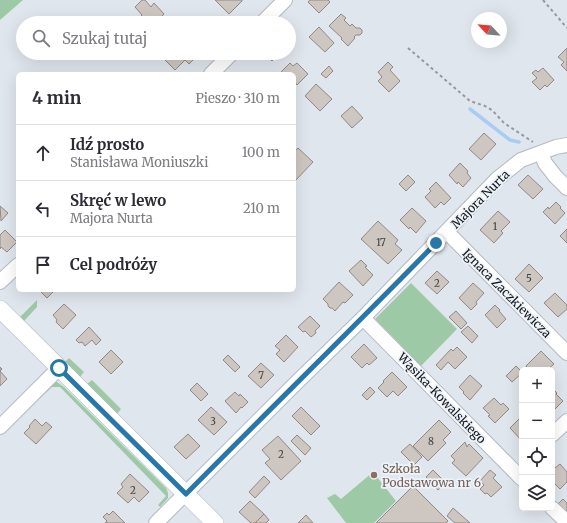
<!DOCTYPE html>
<html lang="pl">
<head>
<meta charset="utf-8">
<style>
  body { margin:0; font-family:Merriweather,serif; background:#f7f7f7; color:#2b2b33 }
  .controls { position:absolute; right:12px; bottom:12px; display:grid; overflow:hidden; border-radius:6px; box-shadow:0 4px 16px #0002 }
  .controls button { width:36px; height:36px; display:grid; place-items:center; padding:0; border:0; border-bottom:1px solid #e1e1e2; background:#fff; color:#2b2b33; font:20px sans-serif }
  .compass { position:absolute; left:471px; top:12px; width:36px; height:36px; border-radius:50%; background:#fff; box-shadow:0 4px 16px #0002; rotate:296deg }
  .stop { position:absolute; width:12px; height:12px; margin:-9px; border:3px solid #2778a9; border-radius:50%; background:#fff }
  .stop.end { background:#2778a9; border-color:#fff; box-shadow:0 1px 4px #0008 }
  .list { margin:0; padding:0; list-style:none }
  h2 { display:flex; justify-content:space-between; align-items:center; height:52px; margin:0; padding:0 16px; font-size:17px }
  h2 small { font-size:13px; font-weight:400; color:#7c7c81 }
  .list li { display:grid; grid-template-columns:26px 1fr auto; gap:12px; align-items:center; box-sizing:border-box; height:56px; padding:0 16px; border-top:1px solid #e1e1e2 }
  .list b { display:block; font-size:15px; white-space:nowrap }
  .list p { margin:0; font-size:13px; white-space:nowrap; color:#7c7c81 }
  .list em { font-size:13px; font-style:normal; color:#7c7c81 }
  .icon { flex:none; width:22px; height:22px; fill:none; stroke:currentColor; stroke-width:2; stroke-linecap:round; stroke-linejoin:round }
  .map { position:relative; flex:none; width:567px; height:523px; overflow:hidden }
  .search { position:absolute; background:#fff; box-shadow:0 4px 16px #0002; left:16px; top:16px; width:280px; height:44px; display:flex; align-items:center; gap:10px; box-sizing:border-box; padding:0 14px; border-radius:22px; color:#7c7c81; font-size:15px }
  .panel { position:absolute; background:#fff; box-shadow:0 4px 16px #0002; left:16px; top:72px; width:280px; height:220px; border-radius:6px }
  .map>svg:first-child { display:block }
</style>
</head>
<body>
<div class="map">
<svg width="567" height="523" viewBox="0 0 567 523">
  <rect width="100%" height="100%" fill="#e0e6ed"/>
  <g fill="#9ec9a7">
    <path d="M0,0H23L0,20Z"/>
    <path d="M411,283L457,329L421,366L375,319Z"/>
    <path d="M37,300V307L24,321L20,317Z"/>
    <path d="M69,358L84,372L80,377L65,362Z"/>
    <path d="M92,380L121,409L117,414L87,384Z"/>
    <path d="M55,382H57L64,387L166,488L168,493V498L160,507L158,505L166,496L60,387H52L31,406L29,404Z"/>
    <path d="M373,472L396,501L374,523H346L327,498L335,494L341,499Z"/>
  </g>
  <g fill="none" stroke-linecap="round" stroke-linejoin="round">
    <path stroke="#a8ccf4" stroke-width="3.5" d="M470,109L510,140L519,142"/>
  </g>
  <g fill="#cec6c1" stroke="#908983">
    <path d="M142,0H145L151,7L154,3L164,14L162,16L166,20L164,23H145L139,18L142,15L135,7Z"/>
    <path d="M215,0H242V1L229,14Z"/>
    <path d="M310,0H328L330,2L319,13L308,2Z"/>
    <path d="M341,14L346,18L344,20L350,26L352,24L356,28H360L362,30V33L360,35H356L354,37L355,38L348,46L341,39L342,38L329,26Z"/>
    <path d="M319,27L334,43L325,52L309,37Z"/>
    <path d="M567,48V71L561,65L564,62L558,57Z"/>
    <path d="M167,53H193L196,57L189,64L185,60L175,70L163,58Z"/>
    <path d="M264,53H280L272,61Z"/>
    <path d="M388,62L393,67L390,70L400,81L389,92L378,81L382,77L378,72Z"/>
    <path d="M290,63L293,66L297,63L308,74L297,85L294,81V74H282L280,73Z"/>
    <path d="M329,66L333,71L326,78L321,74Z"/>
    <path d="M543,68L554,80L547,87L545,85L540,90L532,82L537,78L532,73L536,70L538,72Z"/>
    <path d="M316,84L332,99L320,111L305,96Z"/>
    <path d="M352,106L363,118L352,128L341,116Z"/>
    <path d="M484,133L496,144L481,160L469,149Z"/>
    <path d="M298,148L313,162L294,182V152Z"/>
    <path d="M460,163L468,171L467,173L471,178L463,187L458,182L457,184L449,175Z"/>
    <path d="M408,175L415,182L406,191L399,184Z"/>
    <path d="M528,175L543,189L533,199L518,185Z"/>
    <path d="M436,182L451,198L444,205L441,202L435,208L425,197L431,191L429,189Z"/>
    <path d="M556,202L561,207L560,208L565,213L555,224L543,212L548,207L549,209Z"/>
    <path d="M0,206L8,213L1,221Z"/>
    <path d="M412,208L426,221L416,233L410,227L409,229L400,220Z"/>
    <path d="M498,211L510,222L501,231L503,233L494,243L480,230Z"/>
    <path d="M378,221L398,240L395,244L402,250L388,264L361,239Z"/>
    <path d="M567,229V243L560,236Z"/>
    <path d="M5,230L17,242L7,252L1,247L0,249V235Z"/>
    <path d="M361,260L367,266L365,267L373,275L363,286L349,271Z"/>
    <path d="M529,264L543,278L529,292L515,279Z"/>
    <path d="M437,271L449,282L437,294L425,283Z"/>
    <path d="M339,282L353,295L345,303L343,302L335,311L332,308H330L328,306V304L323,299Z"/>
    <path d="M473,283L484,293L476,302L477,304L471,310L459,298Z"/>
    <path d="M39,290H52L53,292L47,298Z"/>
    <path d="M555,293L567,305V309L558,317L544,303Z"/>
    <path d="M64,304L76,315L63,329L56,322L57,320L53,315Z"/>
    <path d="M495,305L500,310L499,311L506,319L497,328L485,315Z"/>
    <path d="M456,311L467,323L461,329L449,317Z"/>
    <path d="M310,316L320,326L315,331L316,333L311,337L305,331L303,332L298,327Z"/>
    <path d="M468,326L478,336L472,343L461,332Z"/>
    <path d="M89,327L101,340L96,345L92,340L85,346L82,342L79,343L76,340Z"/>
    <path d="M286,335L298,347L284,362L276,354L280,350L275,346Z"/>
    <path d="M364,344L377,358L369,365L367,363L362,368L351,357Z"/>
    <path d="M457,347L467,357L455,369L448,362L441,370L436,365L451,349L453,351Z"/>
    <path d="M111,350L123,362L111,374L99,362Z"/>
    <path d="M541,351L554,364L547,370H529L526,366Z"/>
    <path d="M228,355L240,367L235,372L223,360Z"/>
    <path d="M261,363L274,375L261,388L248,376Z"/>
    <path d="M516,366L521,371V374L512,382L506,376Z"/>
    <path d="M0,367L2,369L0,371L7,379L0,386Z"/>
    <path d="M392,372L407,387L398,396L393,391L387,397L378,388L384,382L383,381Z"/>
    <path d="M470,375L482,386L470,400L463,393L464,392L459,387Z"/>
    <path d="M197,383L208,394L201,401L190,390Z"/>
    <path d="M370,387L375,392L367,400L362,395Z"/>
    <path d="M552,388L557,393L556,394L563,401L553,411Z"/>
    <path d="M235,392L239,396L240,394L248,402L242,408L241,407L237,412L236,413L225,401Z"/>
    <path d="M494,398L501,405L503,403L509,409L495,423L488,416L490,415L483,408Z"/>
    <path d="M211,407L227,422L214,435L198,420Z"/>
    <path d="M301,407L320,426L311,435L292,416Z"/>
    <path d="M35,419L42,426L46,422L52,427L36,444L24,433L30,427L29,426Z"/>
    <path d="M519,419L522,422V441L510,428Z"/>
    <path d="M439,420L451,432L443,440L446,443L428,461L413,446Z"/>
    <path d="M188,434L200,446L186,459L174,447Z"/>
    <path d="M297,435L311,448L305,455L291,441Z"/>
    <path d="M278,436L301,461L281,480L265,463L270,459L262,450Z"/>
    <path d="M465,442L467,447L469,444L483,458L466,476L452,463L455,460L451,456Z"/>
    <path d="M410,444L422,457L414,465L401,452Z"/>
    <path d="M560,464L567,472V482L560,489L554,483L553,484L552,483V465L555,468Z"/>
    <path d="M433,470L446,483L438,490L426,477Z"/>
    <path d="M490,470L496,475L493,478L502,487L491,497L487,493L485,494L480,489L484,485L480,481Z"/>
    <path d="M130,474L149,492L139,502L134,497L128,503L117,493L123,487L121,484Z"/>
    <path d="M264,476L270,482L255,498L249,492Z"/>
    <path d="M413,486L448,521L446,523H376Z"/>
    <path d="M563,499L567,503V513L558,504Z"/>
    <path d="M250,501L264,514L255,523H251L239,512Z"/>
    <path d="M453,508L470,523H455L447,516Z"/>
    <path d="M113,511L125,523H105L107,521L103,517L107,513L109,515Z"/>
    <path d="M264,514L269,520L266,523H255Z"/>
    <path d="M306,515L313,523H298Z"/>
  </g>
  <g fill="none" stroke-linecap="round" stroke-linejoin="round">
    <g stroke="#b4b9c0" stroke-width="16">
      <g id="minor">
        <path d="M262,23L285,0"/>
        <path d="M211,74L232,53"/>
        <path d="M541,153L545,163L555,176L567,188"/>
        <path d="M447,232L567,353"/>
        <path d="M0,282L18,265"/>
        <path d="M363,318L522,479"/>
        <path d="M0,427L59,368"/>
        <path d="M552,435L567,421"/>
        <path d="M552,508L567,522"/>
        <path d="M156,523L296,383L363,318L497,179L521,160L556,147L567,145"/>
      </g>
    </g>
    <g stroke="#b4b9c0" stroke-width="18">
      <path id="tertiary" d="M0,309L215,523"/>
    </g>
    <g stroke="#93989d" stroke-width="2" stroke-dasharray="3 3" stroke-linecap="butt">
      <path d="M543,0L567,28"/>
      <path d="M408,48L470,101L485,106L492,110L504,123L533,142"/>
    </g>
    <use href="#minor" stroke="#fff" stroke-width="14"/>
    <use href="#tertiary" stroke="#fff" stroke-width="17"/>
  </g>
  <g fill="none" stroke-linecap="round" stroke-linejoin="round">
    <path stroke="#2778a9" stroke-width="5" d="M59,368L186,494C269,410 354,327 436,243"/>
  </g>
  <circle fill="#8d6e63" stroke="#edf3fa" stroke-width="1.5" cx="374" cy="475" r="4"/>
  <g text-anchor="middle" dominant-baseline="central" stroke-width="3.5" stroke-linejoin="round" paint-order="stroke">
    <g font-size="10" fill="#424142">
      <text x="495" y="226">1</text>
      <text x="381" y="242">17</text>
      <text x="529" y="278">5</text>
      <text x="437" y="283">2</text>
      <text x="261" y="375">7</text>
      <text x="213" y="421">3</text>
      <text x="431" y="441">8</text>
      <text x="281" y="454">2</text>
      <text x="133" y="490">2</text>
    </g>
    <g font-size="12" fill="#131517" stroke="#edf3fa">
      <text transform="translate(480 199) rotate(-45)">Majora Nurta</text>
      <text transform="translate(507 293) rotate(45)">Ignaca Zaczkiewicza</text>
      <text transform="translate(442 398) rotate(46)">Wąsika-Kowalskiego</text>
    </g>
    <g font-size="12" fill="#785e54" stroke="#edf3fa" text-anchor="start">
      <text x="382" y="468">Szkoła<tspan x="382" dy="14">Podstawowa nr 6</tspan></text>
    </g>
  </g>
</svg>
<div class="controls">
<button>+</button>
<button>−</button>
<button><svg class="icon" aria-label="locate" viewBox="0 0 24 24"><circle cx="12" cy="12" r="6"/><path d="M12 2v4M12 18v4M2 12h4M18 12h4"/></svg></button>
<button><svg class="icon" aria-label="layers" viewBox="0 0 24 24"><path d="M12 4l9 5-9 5-9-5zM3 14l9 5 9-5"/></svg></button>
</div>
<svg class="compass" viewBox="-18 -18 36 36"><path d="M0-13l5 13h-10z" fill="#e53935"/><path d="M0 13l5-13h-10z" fill="#7c7c81"/></svg>
<div class="stop" style="left:59px;top:368px"></div>
<div class="stop end" style="left:436px;top:243px"></div>
<div class="search"><svg class="icon" aria-label="search" viewBox="0 0 24 24"><circle cx="10" cy="10" r="6"/><path d="M15 15l6 6"/></svg>Szukaj tutaj</div>
<section class="panel">
<h2>4 min<small>Pieszo · 310 m</small></h2>
<ul class="list">
<li><svg class="icon" aria-label="ahead" viewBox="0 0 24 24"><path d="M12 20V5M6 11l6-6 6 6"/></svg><div><b>Idź prosto</b><p>Stanisława Moniuszki</p></div><em>100 m</em></li>
<li><svg class="icon" aria-label="left" viewBox="0 0 24 24"><path d="M17 20v-9H6M10 6l-5 5 5 5"/></svg><div><b>Skręć w lewo</b><p>Majora Nurta</p></div><em>210 m</em></li>
<li><svg class="icon" aria-label="arrive" viewBox="0 0 24 24"><path d="M6 21V4h12l-3 4 3 4H6"/></svg><div><b>Cel podróży</b></div></li>
</ul>
</section>
</div>
</body>
</html>
